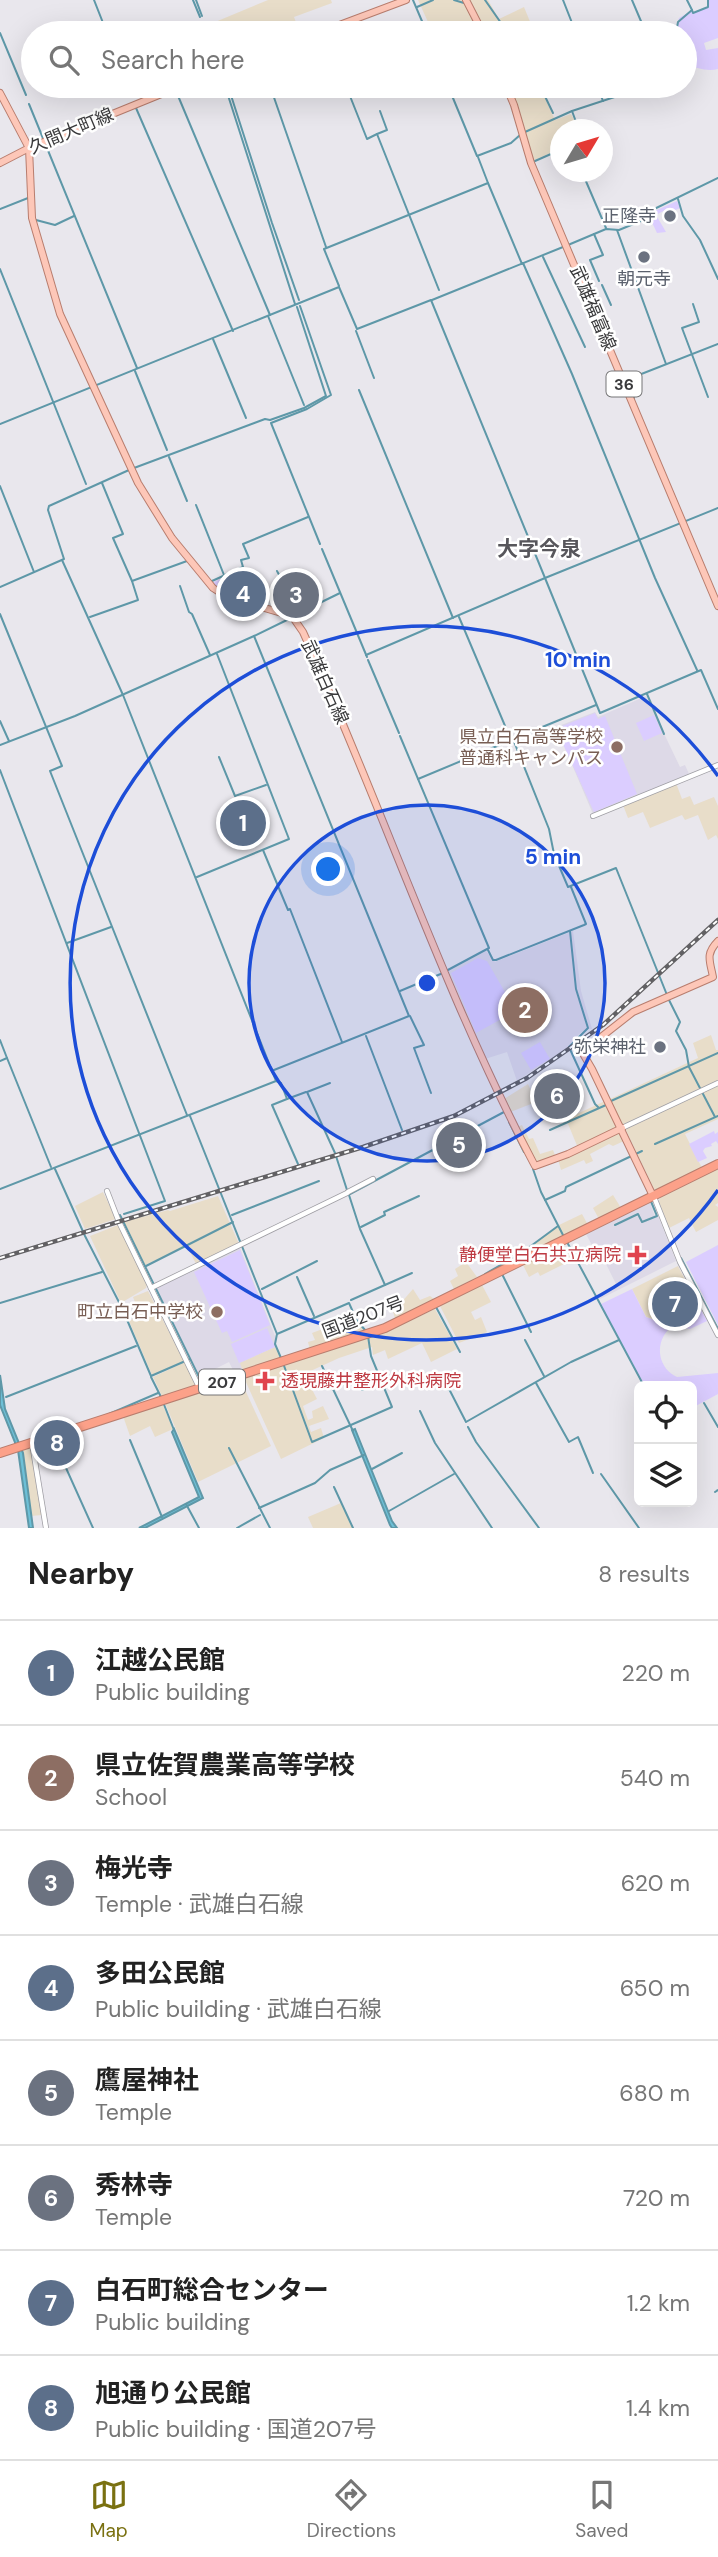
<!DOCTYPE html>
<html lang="en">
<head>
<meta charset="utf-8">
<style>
  body { margin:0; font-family:"DM Sans","Noto Sans JP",sans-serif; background:#f2f2f2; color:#222 }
  .controls { position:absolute; right:21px; bottom:21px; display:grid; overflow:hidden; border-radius:10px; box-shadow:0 7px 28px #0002 }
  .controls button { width:63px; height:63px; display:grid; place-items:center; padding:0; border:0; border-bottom:2px solid #e0e0e0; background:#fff; color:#222; font:35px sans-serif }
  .compass { position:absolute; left:550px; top:119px; width:63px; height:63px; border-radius:50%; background:#fff; box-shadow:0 7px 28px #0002; rotate:52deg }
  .you { position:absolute; left:329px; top:870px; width:24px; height:24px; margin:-18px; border:5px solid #fff; border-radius:50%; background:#1a73e8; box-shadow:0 0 0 10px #1a73e833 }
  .badge { display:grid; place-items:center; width:46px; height:46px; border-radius:50%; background:#7a7111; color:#fff; font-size:23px; font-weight:700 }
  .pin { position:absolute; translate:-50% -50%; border:4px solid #fff; box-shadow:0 2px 7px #0006 }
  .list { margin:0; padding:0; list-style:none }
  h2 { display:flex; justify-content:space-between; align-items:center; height:91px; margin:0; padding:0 28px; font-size:30px }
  h2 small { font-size:23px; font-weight:400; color:#767676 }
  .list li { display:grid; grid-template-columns:46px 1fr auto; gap:21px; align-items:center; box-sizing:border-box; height:105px; padding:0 28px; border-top:2px solid #e0e0e0 }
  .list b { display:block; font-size:26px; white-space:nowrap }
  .list p { margin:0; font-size:23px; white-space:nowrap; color:#767676 }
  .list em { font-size:23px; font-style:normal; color:#767676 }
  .icon { flex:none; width:38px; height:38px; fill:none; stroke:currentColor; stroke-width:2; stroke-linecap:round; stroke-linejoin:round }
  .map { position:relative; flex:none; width:718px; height:1528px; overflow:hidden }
  .search { position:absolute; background:#fff; box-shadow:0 7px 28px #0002; left:21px; right:21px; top:21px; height:77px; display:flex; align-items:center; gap:18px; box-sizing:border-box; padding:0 24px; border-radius:38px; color:#767676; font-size:26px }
  .sheet { height:931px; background:#fff }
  nav { display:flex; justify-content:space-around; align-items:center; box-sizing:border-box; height:98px; border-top:2px solid #e0e0e0; background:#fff; font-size:19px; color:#767676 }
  nav a { display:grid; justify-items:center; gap:4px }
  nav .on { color:#7a7111 }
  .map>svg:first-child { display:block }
</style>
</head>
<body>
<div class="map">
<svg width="718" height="1528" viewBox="0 0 718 1528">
  <rect width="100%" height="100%" fill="#e9e7ed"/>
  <g fill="#e8ddc9">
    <path d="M268,0H331L332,3L294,17L300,33H211L208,25Z"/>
    <path d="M418,0H463L479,33H462L460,30L450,33H433Z"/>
    <path d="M468,0H488L499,19L524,7L533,29L523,33H485Z"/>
    <path d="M527,86H539L555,120L571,114L579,129L560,130V149L532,161L511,92Z"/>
    <path d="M676,783L682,799L690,796L694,805L714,797L718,806V839L716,835L708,840L698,815L685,820L682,815L650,828L643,812L628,818L623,805Z"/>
    <path d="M711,1035L716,1050H718V1081L622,1125L610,1099L698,1058L693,1043Z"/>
    <path d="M528,1084L536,1102L508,1113L504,1099Z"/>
    <path d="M718,1084V1119L685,1134L702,1168L657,1190L654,1189L625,1128Z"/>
    <path d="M605,1101L618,1129L578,1148L566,1119Z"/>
    <path d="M522,1125L529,1139L533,1138L540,1154L553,1150L556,1158L536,1164L515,1128Z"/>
    <path d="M619,1131L624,1141L613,1146L609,1144L590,1154L593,1161L586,1164L584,1160L561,1170L558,1159Z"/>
    <path d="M718,1168V1203L715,1205L718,1207V1220L696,1232L689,1218L669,1228L659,1202L660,1197Z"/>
    <path d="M103,1192L116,1219L85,1229L75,1206Z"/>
    <path d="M613,1195L621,1208L599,1219L593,1208Z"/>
    <path d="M218,1196L239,1244L196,1264L187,1246L145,1265L124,1222L168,1210L170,1211Z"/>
    <path d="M582,1214L588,1225L520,1259L518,1255L559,1225Z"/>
    <path d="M118,1225L147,1285L146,1288L121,1303L90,1236Z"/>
    <path d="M564,1245L572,1260L540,1276L538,1272L529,1277L523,1265Z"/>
    <path d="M466,1262L477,1277L454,1289L450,1281L458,1276L455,1269Z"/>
    <path d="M678,1266L699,1306L665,1323L646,1317L632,1289Z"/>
    <path d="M482,1285L491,1302L471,1312L475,1320L481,1317L487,1332L459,1343L440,1306Z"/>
    <path d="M413,1289L420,1300L430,1296L434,1299L431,1302L399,1319L395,1318L393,1312Z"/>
    <path d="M148,1291L184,1361L152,1375L129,1321L133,1319L132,1316L139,1312L133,1297Z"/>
    <path d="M435,1309L457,1349L431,1362L422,1343L388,1359L385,1350L373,1355L372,1347L339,1358L304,1374L317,1399L303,1406L308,1420L313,1418L312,1411L323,1406L329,1419L309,1426L311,1432L321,1428L324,1438L281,1459L245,1380L248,1376L388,1331Z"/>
    <path d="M352,1312L364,1331L310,1350L308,1342L315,1340L312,1333L328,1327L331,1334L343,1329L339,1318Z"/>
    <path d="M275,1347L281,1360L243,1372L239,1363Z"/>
    <path d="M185,1362L195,1384L193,1388L163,1398L153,1377Z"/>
    <path d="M240,1379L271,1446L198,1482L165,1403Z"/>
    <path d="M162,1403L173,1429L155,1437L150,1426L130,1436L123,1416Z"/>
    <path d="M46,1440L51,1452L34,1461L42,1515L31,1516L20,1448Z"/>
    <path d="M341,1503L353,1528H313L308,1517Z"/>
  </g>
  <g fill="#ddd9e7">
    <path d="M646,696L680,767L685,765L689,774L593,814L556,727L595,712L598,717Z"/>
    <path d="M573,931L581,991L592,1029H586L579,1034L569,1047L517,1081L507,1052L485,1059L448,971L486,951L495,962Z"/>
    <path d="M650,1202L655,1217L658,1216L676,1261L600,1299L597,1295L616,1284L598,1248L594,1249L586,1234Z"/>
    <path d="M240,1248L275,1336V1347L240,1363L243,1372L235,1374L229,1362L199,1377L156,1288Z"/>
  </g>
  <g fill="#dbcdff">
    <path d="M707,0H718V38L704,43L706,50L718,48V69C706,72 696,67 685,65V33H674L679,18L691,11L695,12L708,7Z"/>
    <path d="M677,201L680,208L669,213L667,209L656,215L666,232L657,233L648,214Z"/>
    <path d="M236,571L252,601L251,602L226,595L212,583Z"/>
    <path d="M595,713L598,719L605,716L637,794L594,812L558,733L560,727Z"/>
    <path d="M654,715L662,733L644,741L636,723Z"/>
    <path d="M478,958L487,961L516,1011L476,1033L451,973Z"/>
    <path d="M540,1042L550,1059L531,1070L521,1053Z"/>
    <path d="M714,1131L715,1134L718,1132V1144L716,1141L711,1144L712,1146L705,1148L703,1151L707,1158L698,1162L689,1144Z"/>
    <path d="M718,1245V1325L686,1262Z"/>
    <path d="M240,1250L270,1325L232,1342L227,1331L222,1333L194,1272Z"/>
    <path d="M632,1289L646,1317L664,1323L699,1306L707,1321L690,1329L679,1327L668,1330C654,1345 659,1369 677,1377L718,1373V1394L692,1408V1386H645L601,1304Z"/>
    <path d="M267,1328L275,1347L239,1363L231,1344Z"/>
  </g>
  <g fill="#6dc0d7" stroke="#5e98a8" stroke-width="2">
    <path d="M0,1375L5,1409L23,1453L33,1528H29L18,1450L0,1405Z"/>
    <path d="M174,1429L203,1498L145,1528H139L199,1497L172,1432Z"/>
    <path d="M355,1429L392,1521L397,1528H392L390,1525L352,1430Z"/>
  </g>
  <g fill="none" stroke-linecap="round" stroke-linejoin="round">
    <g stroke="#5e98a8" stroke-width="2">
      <path d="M94,0L107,33"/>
      <path d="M193,0L200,17"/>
      <path d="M196,0L202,16"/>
      <path d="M413,0L427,33"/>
      <path d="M454,0L464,3"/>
      <path d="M485,0L508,33"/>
      <path d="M563,0L576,33"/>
      <path d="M632,0L646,33"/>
      <path d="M417,7L433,0"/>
      <path d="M692,10L693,13L708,7V0"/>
      <path d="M208,29L209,33"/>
      <path d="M339,29L340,33"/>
      <path d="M205,31L206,33"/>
      <path d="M0,33L26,95"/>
      <path d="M676,33L678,22L692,10L687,0"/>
      <path d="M685,52L688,51"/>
      <path d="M225,86L295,304"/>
      <path d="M228,86L272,223L299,300"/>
      <path d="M270,86L326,247"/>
      <path d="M346,86L367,139L377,134L439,290"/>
      <path d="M448,86L477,156L511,143L520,135"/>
      <path d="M522,86H525"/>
      <path d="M540,86L553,113"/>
      <path d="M597,86L603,101"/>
      <path d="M176,91L270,315"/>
      <path d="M29,104L137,368"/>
      <path d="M136,108L233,331"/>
      <path d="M572,111L579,130"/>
      <path d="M525,132L572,111L648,86"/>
      <path d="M377,134L387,130L380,111"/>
      <path d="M478,157L488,183"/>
      <path d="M535,161L560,150"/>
      <path d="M582,172L606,228"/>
      <path d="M678,199L683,216L700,240L718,279"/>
      <path d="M0,209L28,198"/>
      <path d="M36,220L55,225L74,216"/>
      <path d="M617,230L666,364"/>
      <path d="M594,234L603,255L590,260L599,281"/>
      <path d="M568,245L606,229L619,230L648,218L646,213L718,178"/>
      <path d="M543,257L585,347"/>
      <path d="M523,263L572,374L655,578L697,670"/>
      <path d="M0,269L86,484"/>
      <path d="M602,285L611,305"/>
      <path d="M339,286L324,249L488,183L522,264"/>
      <path d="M432,300L563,247"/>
      <path d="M693,304L699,322L682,328L708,397"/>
      <path d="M300,306L331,395L307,409L271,423L320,544"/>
      <path d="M268,316L304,405"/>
      <path d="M356,331L374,378"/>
      <path d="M213,339L246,418"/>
      <path d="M135,371L167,450"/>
      <path d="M359,390L453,618"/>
      <path d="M634,398L626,380L718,344"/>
      <path d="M0,424L339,287L357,329L431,300L545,578L718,508"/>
      <path d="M169,457L187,501"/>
      <path d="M134,468L265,419L270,420L304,408L326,396L297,307"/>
      <path d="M0,486L34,572"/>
      <path d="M196,505L224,575"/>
      <path d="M322,549L367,657"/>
      <path d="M277,571L288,591L302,585L312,606"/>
      <path d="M132,581L187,561"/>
      <path d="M212,581L243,567L241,560L249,558L243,544L308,517"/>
      <path d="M180,586L189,612L192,614L210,655"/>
      <path d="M0,587L64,559L48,510L49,506L129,470"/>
      <path d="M0,614L62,766L50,771L187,1115"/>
      <path d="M295,615L340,593"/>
      <path d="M90,617L138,600L132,581L113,538L123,534L102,483"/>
      <path d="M459,617L511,740"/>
      <path d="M254,636L409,1016L274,1070"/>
      <path d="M366,655L545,578L600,713L701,670L718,709"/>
      <path d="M368,660L399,733"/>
      <path d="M647,694L664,734"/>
      <path d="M596,705L513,739L549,829L554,854L568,887L616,868L667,995"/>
      <path d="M0,721L9,741"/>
      <path d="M400,736L489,948L446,971"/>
      <path d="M0,745L75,716L254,636L291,618"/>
      <path d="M219,757L235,796L266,785"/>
      <path d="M0,770L165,1201L124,1214"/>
      <path d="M418,779L509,741"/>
      <path d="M263,850L288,910L290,909L342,1042"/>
      <path d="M197,877L289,839L217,654"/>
      <path d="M570,931L576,989L588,1028L569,1047L595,1104L598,1107"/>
      <path d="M67,943L111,927"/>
      <path d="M488,950L493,960H496L584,925L586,924L571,887"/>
      <path d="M400,991L443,973"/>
      <path d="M669,1000L680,1022L676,1031L686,1050L689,1067L715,1117"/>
      <path d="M410,1016L424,1045L414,1048L431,1093"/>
      <path d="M366,1036L402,1130"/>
      <path d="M0,1040L7,1058L0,1061"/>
      <path d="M7,1058L51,1167"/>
      <path d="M276,1081L281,1083L287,1099L306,1092"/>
      <path d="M330,1083L307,1092L335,1153L347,1190"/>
      <path d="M287,1099L272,1105L298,1164"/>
      <path d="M611,1101L718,1053"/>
      <path d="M190,1116L277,1334L275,1344L281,1358"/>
      <path d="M509,1122L524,1152"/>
      <path d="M550,1130L606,1105"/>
      <path d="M655,1144L718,1116"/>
      <path d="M55,1169L85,1236L122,1308L151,1376L190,1359"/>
      <path d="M533,1169L541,1192L564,1237"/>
      <path d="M0,1189L276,1081L123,695L62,560"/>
      <path d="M350,1194L504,1112"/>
      <path d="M349,1195L360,1229L385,1285"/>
      <path d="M545,1200L565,1191L566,1187L642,1151"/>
      <path d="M120,1215L201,1381L223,1372"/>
      <path d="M232,1215L319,1181"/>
      <path d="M615,1225L638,1214L642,1222L657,1216L650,1199"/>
      <path d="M361,1227L385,1215L384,1212L419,1196"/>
      <path d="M567,1242L644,1386"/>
      <path d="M681,1258L718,1329"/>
      <path d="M146,1266L233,1222"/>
      <path d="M485,1274L520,1254L558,1226"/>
      <path d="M502,1274L531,1332"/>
      <path d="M297,1277L314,1316"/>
      <path d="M262,1289L317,1261"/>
      <path d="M351,1300L412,1273"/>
      <path d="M0,1303L102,1272"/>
      <path d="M436,1307L460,1352"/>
      <path d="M277,1334L349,1303L357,1321L366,1331"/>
      <path d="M525,1340L544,1376"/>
      <path d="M283,1363L312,1442L392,1407L371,1356L368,1336"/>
      <path d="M322,1366L353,1431"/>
      <path d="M151,1377L161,1397"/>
      <path d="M536,1383L569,1442L578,1437L593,1473"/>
      <path d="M447,1385L466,1422L571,1362L619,1340"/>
      <path d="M362,1390L380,1381"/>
      <path d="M6,1397L136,1346"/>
      <path d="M163,1402L174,1430"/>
      <path d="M704,1403L718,1427"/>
      <path d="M420,1411L435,1443L492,1528"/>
      <path d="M109,1414L158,1393"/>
      <path d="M468,1427L476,1442L539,1528"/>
      <path d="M130,1440L162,1517"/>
      <path d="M57,1448L93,1528"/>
      <path d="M229,1448L270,1528"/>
      <path d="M372,1469L402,1453"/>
      <path d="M601,1474L639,1528"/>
      <path d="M334,1487L353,1528"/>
      <path d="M715,1492L718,1490"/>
      <path d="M186,1504L199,1528"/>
      <path d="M259,1508L315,1483L330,1470L364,1455"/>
      <path d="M389,1511L454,1474"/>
      <path d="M237,1528L260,1515"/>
    </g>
    <g stroke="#9f9ea4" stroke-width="6">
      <g id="minor">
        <path d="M593,816L718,765"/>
        <path d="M622,1128L718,1083"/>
        <path d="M107,1191L119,1222L200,1389"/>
        <path d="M348,1192L373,1179"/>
        <path d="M654,1197L680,1262L718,1335"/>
        <path d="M151,1288L347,1193"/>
        <path d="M32,1443L46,1528"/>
      </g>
    </g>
    <g stroke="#b87d6e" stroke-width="8">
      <g id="major">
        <path d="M466,0L483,33"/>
        <path d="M318,33L406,0"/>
        <path d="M506,86L514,105L531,163L718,606"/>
        <path d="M0,93L29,148L32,218L60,314L138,483L172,538L213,588L227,597L292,616L303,632C383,808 444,994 535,1166L568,1154L622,1128"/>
        <path d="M0,163L29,148L181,86"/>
        <path d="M653,1196L592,1069L582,1052L633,1012L713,977C710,961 705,954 718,941"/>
      </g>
    </g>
    <g stroke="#b87d6e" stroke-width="10">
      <path id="highway" d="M0,1453L385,1328L718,1164"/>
    </g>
    <use href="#minor" stroke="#fff" stroke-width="4.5"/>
    <use href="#major" stroke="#fdc7b8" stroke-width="6"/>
    <use href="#highway" stroke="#fca189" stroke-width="8"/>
    <g stroke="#626164" stroke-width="4.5">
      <path id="rail" d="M0,1258L363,1147L454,1116L527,1078L603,1025L718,920"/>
    </g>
    <use href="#rail" stroke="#fff" stroke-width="2" stroke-dasharray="5" stroke-linecap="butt"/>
  </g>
  <circle cx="427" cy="983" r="178" fill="#1d4ed8" fill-opacity=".12"/>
  <g fill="none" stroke="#1d4ed8" stroke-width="3.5">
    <circle cx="427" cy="983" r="178"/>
    <path d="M718 1190A357 357 0 1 1 718 776"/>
  </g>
  <g fill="#6b7280" stroke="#fff" stroke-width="2.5">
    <circle cx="670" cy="216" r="7"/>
    <circle cx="644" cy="257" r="7"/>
    <circle cx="660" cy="1047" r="7"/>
  </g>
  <g fill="#8d6e63" stroke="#fff" stroke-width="2.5">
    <circle cx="617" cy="747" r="7"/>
    <circle cx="217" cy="1312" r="7"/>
  </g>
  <g fill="#e0444e" stroke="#fff" stroke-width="2.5">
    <path d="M633.5 1244.5h7v7h7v7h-7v7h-7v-7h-7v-7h7z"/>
    <path d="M261.5 1370.5h7v7h7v7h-7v7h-7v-7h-7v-7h7z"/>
  </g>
  <g text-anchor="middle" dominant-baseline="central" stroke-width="5" stroke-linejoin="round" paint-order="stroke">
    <g fill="#fff" stroke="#757576" stroke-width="2">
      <rect x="606.5" y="371.5" width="35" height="25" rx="5"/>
      <rect x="199" y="1369.5" width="46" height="25" rx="5"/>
    </g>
    <g font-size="16" font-weight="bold" fill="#3a3a3c">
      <text x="624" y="384">36</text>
      <text x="222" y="1382">207</text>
    </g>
    <g font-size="18" fill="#3a3a3c" stroke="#fff">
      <text transform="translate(71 131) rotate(-23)">久間大町線</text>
      <text transform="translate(593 308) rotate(67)">武雄福富線</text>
      <text transform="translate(325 682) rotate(66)">武雄白石線</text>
      <text transform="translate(363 1317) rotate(-21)">国道207号</text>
    </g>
    <g font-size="18" fill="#5b616d" stroke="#fff" text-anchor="end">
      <text x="656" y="216">正隆寺</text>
      <text x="644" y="279" text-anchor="middle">朝元寺</text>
      <text x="646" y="1047">弥栄神社</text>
    </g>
    <g font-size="18" fill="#785e54" stroke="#fff" text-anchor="end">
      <text x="603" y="737">県立白石高等学校<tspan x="603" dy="21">普通科キャンパス</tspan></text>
      <text x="203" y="1312">町立白石中学校</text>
    </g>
    <g font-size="18" fill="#be3a42" stroke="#fff" text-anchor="end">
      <text x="621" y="1255">静便堂白石共立病院</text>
      <text x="281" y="1381" text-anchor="start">透現藤井整形外科病院</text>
    </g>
    <g font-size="21" font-weight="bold" fill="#57565b" stroke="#fff">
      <text x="539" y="549">大字今泉</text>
    </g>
  </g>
  <circle cx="427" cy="983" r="10" fill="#1d4ed8" stroke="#fff" stroke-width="3.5"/>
  <g font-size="21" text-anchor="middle" font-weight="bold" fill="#1d4ed8" stroke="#fff" stroke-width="5" stroke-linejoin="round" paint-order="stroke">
    <text x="578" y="667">10 min</text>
    <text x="553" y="864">5 min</text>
  </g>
</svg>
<div class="controls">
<button><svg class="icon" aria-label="locate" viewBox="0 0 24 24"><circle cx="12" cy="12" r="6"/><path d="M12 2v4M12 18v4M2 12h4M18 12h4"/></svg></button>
<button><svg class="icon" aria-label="layers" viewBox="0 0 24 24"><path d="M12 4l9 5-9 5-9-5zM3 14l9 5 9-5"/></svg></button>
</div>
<svg class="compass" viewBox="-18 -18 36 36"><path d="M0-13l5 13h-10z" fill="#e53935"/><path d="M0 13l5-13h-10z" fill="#767676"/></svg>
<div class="you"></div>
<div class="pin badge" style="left:243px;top:823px;background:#5c6f8a">1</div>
<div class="pin badge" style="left:525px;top:1010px;background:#8d6e63">2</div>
<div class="pin badge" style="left:296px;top:595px;background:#6b7280">3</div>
<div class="pin badge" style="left:243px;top:594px;background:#5c6f8a">4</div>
<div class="pin badge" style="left:459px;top:1145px;background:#6b7280">5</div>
<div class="pin badge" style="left:557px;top:1096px;background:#6b7280">6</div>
<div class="pin badge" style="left:675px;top:1304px;background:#5c6f8a">7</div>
<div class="pin badge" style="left:57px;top:1443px;background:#5c6f8a">8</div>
<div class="search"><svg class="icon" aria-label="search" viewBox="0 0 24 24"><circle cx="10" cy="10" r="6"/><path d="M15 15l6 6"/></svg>Search here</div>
</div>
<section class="sheet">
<h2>Nearby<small>8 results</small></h2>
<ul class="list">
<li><span class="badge" style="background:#5c6f8a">1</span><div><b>江越公民館</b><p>Public building</p></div><em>220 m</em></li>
<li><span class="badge" style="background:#8d6e63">2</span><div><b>県立佐賀農業高等学校</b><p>School</p></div><em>540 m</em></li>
<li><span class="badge" style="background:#6b7280">3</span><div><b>梅光寺</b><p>Temple · 武雄白石線</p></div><em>620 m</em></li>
<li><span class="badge" style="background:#5c6f8a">4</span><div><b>多田公民館</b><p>Public building · 武雄白石線</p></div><em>650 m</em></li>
<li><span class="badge" style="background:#6b7280">5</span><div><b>鷹屋神社</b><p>Temple</p></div><em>680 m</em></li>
<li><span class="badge" style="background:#6b7280">6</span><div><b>秀林寺</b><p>Temple</p></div><em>720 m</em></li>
<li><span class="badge" style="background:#5c6f8a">7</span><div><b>白石町総合センター</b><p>Public building</p></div><em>1.2 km</em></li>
<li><span class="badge" style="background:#5c6f8a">8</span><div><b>旭通り公民館</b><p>Public building · 国道207号</p></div><em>1.4 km</em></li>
</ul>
</section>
<nav>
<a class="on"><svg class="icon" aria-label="map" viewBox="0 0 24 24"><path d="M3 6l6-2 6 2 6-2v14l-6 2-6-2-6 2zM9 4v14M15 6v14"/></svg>Map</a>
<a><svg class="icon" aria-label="directions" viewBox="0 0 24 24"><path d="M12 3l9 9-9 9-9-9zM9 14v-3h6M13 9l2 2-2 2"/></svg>Directions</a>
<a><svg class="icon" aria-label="saved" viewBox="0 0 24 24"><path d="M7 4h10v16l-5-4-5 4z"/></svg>Saved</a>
</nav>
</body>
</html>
